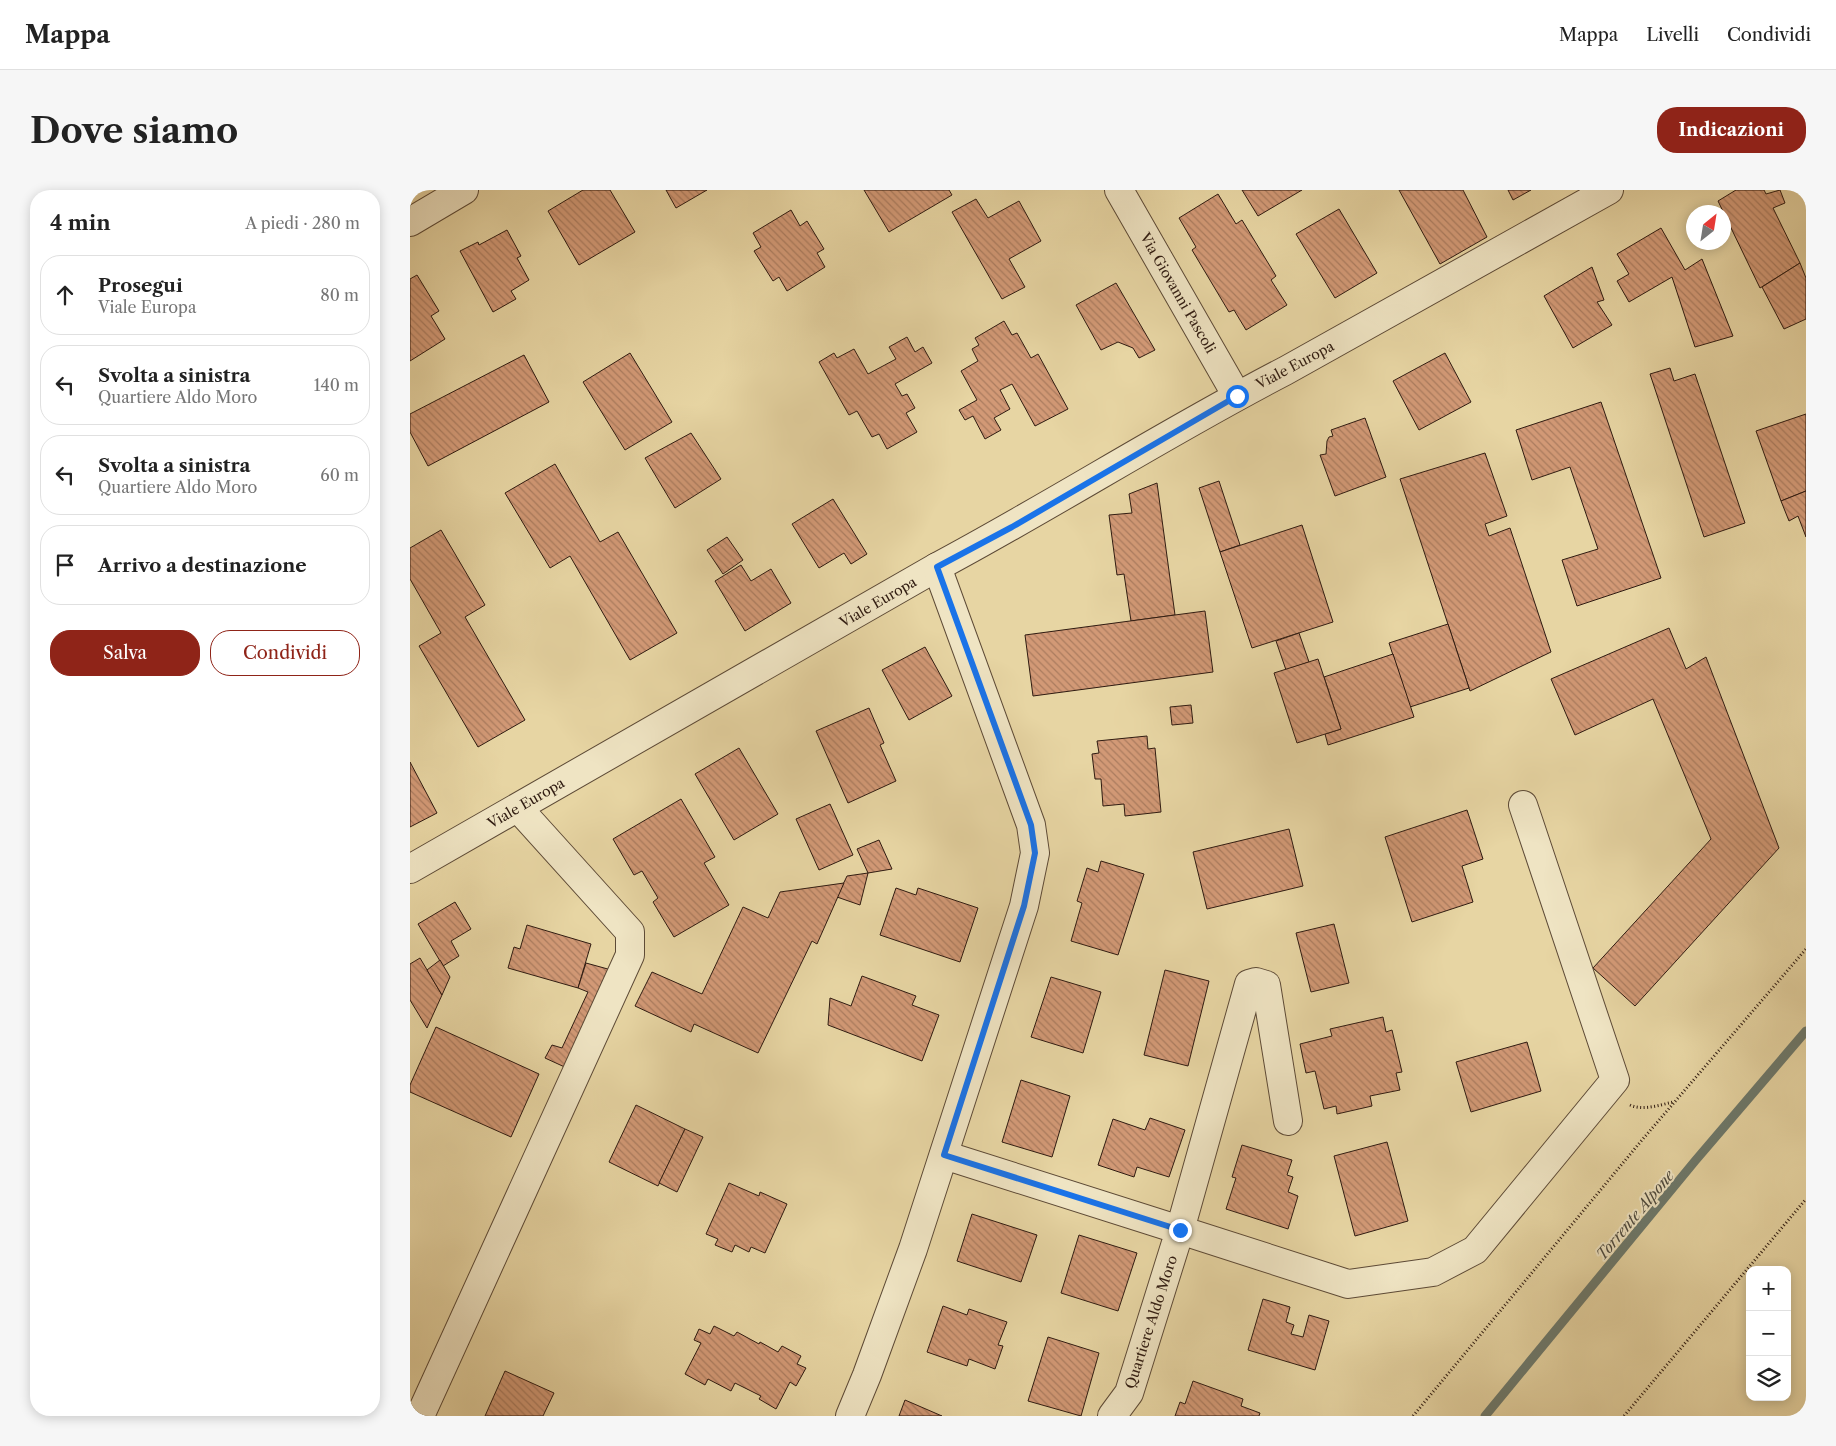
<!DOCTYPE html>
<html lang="it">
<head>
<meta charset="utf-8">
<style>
  body { margin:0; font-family:"Libre Caslon Text",serif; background:#f6f6f6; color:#222 }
  .controls { position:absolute; right:15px; bottom:15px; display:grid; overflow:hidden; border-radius:10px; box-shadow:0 2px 12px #0003 }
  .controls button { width:45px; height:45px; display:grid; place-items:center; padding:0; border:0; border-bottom:1px solid #e0e0e0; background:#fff; color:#222; font:25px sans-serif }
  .compass { position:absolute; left:1276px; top:15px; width:45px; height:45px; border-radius:50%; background:#fff; box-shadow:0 2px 12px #0003; rotate:30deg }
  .stop { position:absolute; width:15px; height:15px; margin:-11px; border:4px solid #1a73e8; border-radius:50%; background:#fff }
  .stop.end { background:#1a73e8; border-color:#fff; box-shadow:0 1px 5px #0008 }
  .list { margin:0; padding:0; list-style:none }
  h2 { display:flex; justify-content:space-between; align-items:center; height:65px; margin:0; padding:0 20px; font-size:21px }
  h2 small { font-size:16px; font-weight:400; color:#767676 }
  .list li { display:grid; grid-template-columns:32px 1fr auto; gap:15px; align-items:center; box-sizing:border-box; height:80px; margin:0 10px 10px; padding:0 10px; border:1px solid #e0e0e0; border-radius:20px }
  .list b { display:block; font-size:19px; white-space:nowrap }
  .list p { margin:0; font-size:16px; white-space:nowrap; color:#767676 }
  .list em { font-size:16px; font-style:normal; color:#767676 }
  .actions { display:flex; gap:10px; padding:15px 20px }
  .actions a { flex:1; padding:11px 0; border:1px solid #8f2418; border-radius:20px; text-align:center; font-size:18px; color:#8f2418 }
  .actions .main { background:#8f2418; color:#fff }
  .icon { flex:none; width:28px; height:28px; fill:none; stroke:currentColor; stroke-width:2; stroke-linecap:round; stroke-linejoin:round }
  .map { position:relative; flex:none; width:1396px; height:1226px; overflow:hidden; border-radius:20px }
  header { display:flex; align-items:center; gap:30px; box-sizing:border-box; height:70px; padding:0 25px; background:#fff; border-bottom:1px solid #e0e0e0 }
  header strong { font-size:24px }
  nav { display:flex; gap:28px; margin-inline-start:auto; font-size:18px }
  .intro { display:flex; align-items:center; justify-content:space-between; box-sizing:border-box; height:120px; padding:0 30px }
  h1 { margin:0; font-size:35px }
  .button { padding:12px 22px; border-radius:20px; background:#8f2418; color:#fff; font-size:18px; font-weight:700 }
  main { display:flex; gap:30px; padding:0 30px }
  aside { flex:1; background:#fff; border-radius:20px; box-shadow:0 2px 12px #0003 }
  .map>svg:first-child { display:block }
</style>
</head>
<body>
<header>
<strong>Mappa</strong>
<nav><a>Mappa</a><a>Livelli</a><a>Condividi</a></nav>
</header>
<div class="intro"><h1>Dove siamo</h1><a class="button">Indicazioni</a></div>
<main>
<aside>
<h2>4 min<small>A piedi · 280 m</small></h2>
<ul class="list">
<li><svg class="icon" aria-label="ahead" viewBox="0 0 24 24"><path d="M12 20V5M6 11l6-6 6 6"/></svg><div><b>Prosegui</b><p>Viale Europa</p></div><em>80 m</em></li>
<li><svg class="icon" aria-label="left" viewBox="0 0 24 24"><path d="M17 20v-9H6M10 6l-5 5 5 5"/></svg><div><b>Svolta a sinistra</b><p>Quartiere Aldo Moro</p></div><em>140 m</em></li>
<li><svg class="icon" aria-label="left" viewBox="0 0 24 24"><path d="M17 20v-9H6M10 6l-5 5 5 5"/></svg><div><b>Svolta a sinistra</b><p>Quartiere Aldo Moro</p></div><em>60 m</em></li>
<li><svg class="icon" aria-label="arrive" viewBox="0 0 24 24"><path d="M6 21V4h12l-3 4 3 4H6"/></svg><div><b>Arrivo a destinazione</b></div></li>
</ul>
<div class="actions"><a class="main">Salva</a><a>Condividi</a></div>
</aside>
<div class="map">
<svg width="1396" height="1226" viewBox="0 0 1396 1226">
  <defs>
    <pattern id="building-back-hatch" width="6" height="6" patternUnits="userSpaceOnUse" patternTransform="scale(1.25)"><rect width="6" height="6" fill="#d29976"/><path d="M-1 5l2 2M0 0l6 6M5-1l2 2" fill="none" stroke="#ab7c5f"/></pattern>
  </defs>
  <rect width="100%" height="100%" fill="#e7d5a3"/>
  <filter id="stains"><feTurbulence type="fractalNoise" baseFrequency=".004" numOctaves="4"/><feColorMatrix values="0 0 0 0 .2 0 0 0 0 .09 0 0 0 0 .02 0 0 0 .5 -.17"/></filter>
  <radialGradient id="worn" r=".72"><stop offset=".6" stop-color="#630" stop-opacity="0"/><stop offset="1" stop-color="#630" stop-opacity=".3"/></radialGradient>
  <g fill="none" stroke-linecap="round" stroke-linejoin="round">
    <path stroke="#6d796c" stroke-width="9" d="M1075,1226L1285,971L1396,841"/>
  </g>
  <g fill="url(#building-back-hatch)" stroke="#2f1b11">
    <path d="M173,0H200L225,42L169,75L138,21Z"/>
    <path d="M256,0H297L266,18Z"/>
    <path d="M454,0H539L542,5L479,42Z"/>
    <path d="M832,0H892L848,26Z"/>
    <path d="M989,0H1053L1077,47L1030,74Z"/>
    <path d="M1098,0H1121L1103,10Z"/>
    <path d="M1326,0H1354L1356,4L1370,0L1375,13L1363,18L1390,73L1350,98L1308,11Z"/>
    <path d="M808,4L826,34L832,30L866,86L861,90L877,115L836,140L824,120L819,122L782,60L786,57L769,28Z"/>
    <path d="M566,9L578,28L609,11L631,51L599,69L615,97L592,109L542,22Z"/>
    <path d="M929,19L967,83L925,108L886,44Z"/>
    <path d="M381,20L390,36L397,31L414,59L407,63L415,77L377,101L369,87L363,91L344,61L351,57L343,43Z"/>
    <path d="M1251,38L1275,80L1292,69L1323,146L1285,157L1262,87L1219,112L1207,91L1219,84L1207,64Z"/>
    <path d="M97,40L111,66L107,68L119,90L101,101L106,109L83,122L50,61L68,52L69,55Z"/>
    <path d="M1390,73L1396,88V129L1374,139L1352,97Z"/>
    <path d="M1182,77L1194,110L1187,112L1202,135L1163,158L1134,106Z"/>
    <path d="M7,85L29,121L21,126L35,149L0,171V89Z"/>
    <path d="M706,93L745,160L729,168L723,158L708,152L691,160L666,115Z"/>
    <path d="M594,131L602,145L607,143L621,168L628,164L658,219L625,236L602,194L590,200L600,219L584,228L591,240L575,249L563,226L555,230L549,220L567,210L551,181L568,171L562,159L569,155L565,148Z"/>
    <path d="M497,147L505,162L513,157L522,173L485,194L492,206L497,204L505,218L496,223L507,242L477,259L469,244L462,247L447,221L439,225L409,172L424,163L427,168L444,159L458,184L486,169L479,157Z"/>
    <path d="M220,163L262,232L215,260L173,192Z"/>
    <path d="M1035,163L1061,212L1009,240L983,191Z"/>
    <path d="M114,165L139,212L18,276L0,242V224Z"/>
    <path d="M1260,178L1264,191L1285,184L1335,333L1294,347L1240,184Z"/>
    <path d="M1191,212L1251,388L1167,416L1152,370L1188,359L1160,277L1122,290L1106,240Z"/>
    <path d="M1396,224V301L1371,311L1346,241Z"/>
    <path d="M955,228L976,287L925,306L910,265L916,264L917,251L919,247L923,246L921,240Z"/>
    <path d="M281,243L311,289L265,318L235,268Z"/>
    <path d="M1075,263L1097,326L1075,334L1079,346L1100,338L1141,462L1060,501L990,289Z"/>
    <path d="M145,274L190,352L208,342L267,443L220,470L160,366L140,378L95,303Z"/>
    <path d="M809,291L830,355L810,362L789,298Z"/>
    <path d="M747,293L765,425L721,431L714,384L707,385L699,325L722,323L719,304Z"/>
    <path d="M1396,301V347L1388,326L1379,331L1371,311Z"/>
    <path d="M423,309L457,364L441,374L434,363L409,378L382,334Z"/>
    <path d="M892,335L923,432L842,458L810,362Z"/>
    <path d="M31,340L75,415L55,427L115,530L68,557L9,456L31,443L0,389V358Z"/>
    <path d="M317,347L333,370L313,384L297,360Z"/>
    <path d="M331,375L341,391L361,379L381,413L335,441L305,391Z"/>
    <path d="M795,421L803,482L623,506L615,445Z"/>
    <path d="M1038,434L1059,498L1000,517L979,453Z"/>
    <path d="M1259,438L1276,479L1296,467L1369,658L1225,816L1183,778L1301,649L1243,509L1165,545L1141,489Z"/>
    <path d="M889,443L899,472L876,480L866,451Z"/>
    <path d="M515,457L542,506L499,530L472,480Z"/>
    <path d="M983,464L1004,527L918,555L915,544L931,539L914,487Z"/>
    <path d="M908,469L931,539L887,553L864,483Z"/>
    <path d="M781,515L783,533L762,535L760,517Z"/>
    <path d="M459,518L474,553L470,555L486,591L438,613L406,541Z"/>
    <path d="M737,546L738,559L745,558L751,622L715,626L714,614L693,616L691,589H685L682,564L689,563L687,551Z"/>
    <path d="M329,558L368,624L324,650L285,584Z"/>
    <path d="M0,572L27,623L0,637Z"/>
    <path d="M271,609L305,667L294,673L319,715L264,747L243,712L248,708L232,681L224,685L203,649Z"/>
    <path d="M420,614L443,665L409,680L386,629Z"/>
    <path d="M1057,620L1073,669L1052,676L1063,712L1002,732L975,647Z"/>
    <path d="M879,639L893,696L797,719L783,662Z"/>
    <path d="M469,650L482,679L458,683L447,659Z"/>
    <path d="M691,671L734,684L708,765L661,751L672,713L667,711L677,678L688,682Z"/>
    <path d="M458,683L450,715L427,707L437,686Z"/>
    <path d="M434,693L407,754L402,751L348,863L284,834L281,842L225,816L242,782L292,804L333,717L358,728L370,702Z"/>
    <path d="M486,698L506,705L508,698L568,718L550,772L470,745Z"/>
    <path d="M45,712L61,739L41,751L49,766L33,776L8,734Z"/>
    <path d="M924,734L939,793L901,802L886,743Z"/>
    <path d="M117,735L181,754L168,798L98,778L104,757L110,759Z"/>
    <path d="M10,768L32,805L17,838L0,810V774Z"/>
    <path d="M30,770L40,787L32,805L17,780Z"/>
    <path d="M176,773L205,781L159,879L135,868L142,855L152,858L178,802L168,798Z"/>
    <path d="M755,780L799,791L778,876L734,865Z"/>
    <path d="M452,786L506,806L502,815L529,825L512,871L418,835L420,808L441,816Z"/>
    <path d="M641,787L691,802L673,863L621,847Z"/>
    <path d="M973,827L976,842L982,840L992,882L986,883L990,900L960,906L962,916L927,924L926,916L914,919L905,881L896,883L890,854L922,846L920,839Z"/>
    <path d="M26,837L129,884L101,947L0,902V895Z"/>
    <path d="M1117,852L1131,901L1061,922L1046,872Z"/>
    <path d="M611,890L660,906L642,967L592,952Z"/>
    <path d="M226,915L275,939L248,996L199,972Z"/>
    <path d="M740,928L775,940L759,987L727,977L724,987L688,975L703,929L735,940Z"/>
    <path d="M275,939L293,947L267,1002L249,993Z"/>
    <path d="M977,952L998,1031L945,1046L924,966Z"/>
    <path d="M832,955L882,970L877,985L883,987L878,1002L888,1006L878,1039L816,1019L826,988L822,987Z"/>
    <path d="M319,993L349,1006L350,1002L377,1014L355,1063L341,1057L339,1062L325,1055L322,1062L305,1055L308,1049L296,1044Z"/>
    <path d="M562,1024L627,1045L611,1092L547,1071Z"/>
    <path d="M669,1045L727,1063L708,1121L651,1103Z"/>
    <path d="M853,1109L880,1117L876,1132L884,1135L881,1144L893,1147L899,1125L919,1131L905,1180L838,1160Z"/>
    <path d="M533,1116L557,1125L559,1119L597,1132L588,1155L593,1156L585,1179L559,1169L557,1176L517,1162Z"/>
    <path d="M304,1136L324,1146L327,1142L349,1154L350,1152L368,1162L372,1156L391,1166L387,1174L396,1178L386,1196L380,1192L366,1219L349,1209L351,1206L325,1193L321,1201L298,1189L295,1195L275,1184L291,1153L284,1150L289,1139L300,1144Z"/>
    <path d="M638,1147L689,1163L671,1226L618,1211Z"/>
    <path d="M95,1181L144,1203L133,1226H75Z"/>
    <path d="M783,1191L833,1209L831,1216L850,1223L849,1226H765L770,1212L775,1214Z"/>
    <path d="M495,1210L532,1226H489Z"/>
  </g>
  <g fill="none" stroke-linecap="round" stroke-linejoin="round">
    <g stroke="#5d4a36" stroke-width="30">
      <g id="minor">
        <path d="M709,0L827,206"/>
        <path d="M0,32L54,0"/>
        <path d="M0,679L527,377C645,314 757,242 875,181L1199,0"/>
        <path d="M878,931L856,795L846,792L839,794L770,1040L938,1094L1023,1082L1065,1060L1205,890L1113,615"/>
        <path d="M534,965L770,1040L719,1203L702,1226"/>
        <path d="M10,1226L220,765V742L108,618"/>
        <path d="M440,1226L457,1185L503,1059L614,716L625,663L621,635L527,377"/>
      </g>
    </g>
    <g stroke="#2f1b11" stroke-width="3" stroke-dasharray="1 2.5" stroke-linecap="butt">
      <path d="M1220,915C1233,921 1250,915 1263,912"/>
      <path d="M1003,1226L1232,950L1396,759"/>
      <path d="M1214,1226L1396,1009"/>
    </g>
    <use href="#minor" stroke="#efe4c3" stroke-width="28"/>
  </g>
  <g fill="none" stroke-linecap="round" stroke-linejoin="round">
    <path stroke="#1a73e8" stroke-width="6" d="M770,1040L534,965L614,716L625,663L621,635L527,377L602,337L827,206"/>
  </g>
  <g text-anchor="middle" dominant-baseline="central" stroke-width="4" stroke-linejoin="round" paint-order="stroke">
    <g font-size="14" fill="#2f1b11" stroke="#efe4c3">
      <text transform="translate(768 103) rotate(60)">Via Giovanni Pascoli</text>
      <text transform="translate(885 175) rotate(-28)">Viale Europa</text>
      <text transform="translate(468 412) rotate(-30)">Viale Europa</text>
      <text transform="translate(116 613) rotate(-30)">Viale Europa</text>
      <text transform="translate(741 1132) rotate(-72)">Quartiere Aldo Moro</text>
    </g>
    <g font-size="15" font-style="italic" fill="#4e4a3e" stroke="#efe4c3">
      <text transform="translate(1225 1025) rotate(-50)">Torrente Alpone</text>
    </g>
  </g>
  <rect width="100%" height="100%" filter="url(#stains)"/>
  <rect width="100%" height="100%" fill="url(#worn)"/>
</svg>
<div class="controls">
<button>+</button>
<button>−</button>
<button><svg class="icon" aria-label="layers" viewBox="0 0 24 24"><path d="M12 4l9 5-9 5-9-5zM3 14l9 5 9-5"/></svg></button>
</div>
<svg class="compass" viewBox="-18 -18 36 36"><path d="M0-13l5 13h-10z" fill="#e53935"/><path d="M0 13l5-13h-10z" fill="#767676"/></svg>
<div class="stop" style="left:827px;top:206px"></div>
<div class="stop end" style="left:770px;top:1040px"></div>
</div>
</main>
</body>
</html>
